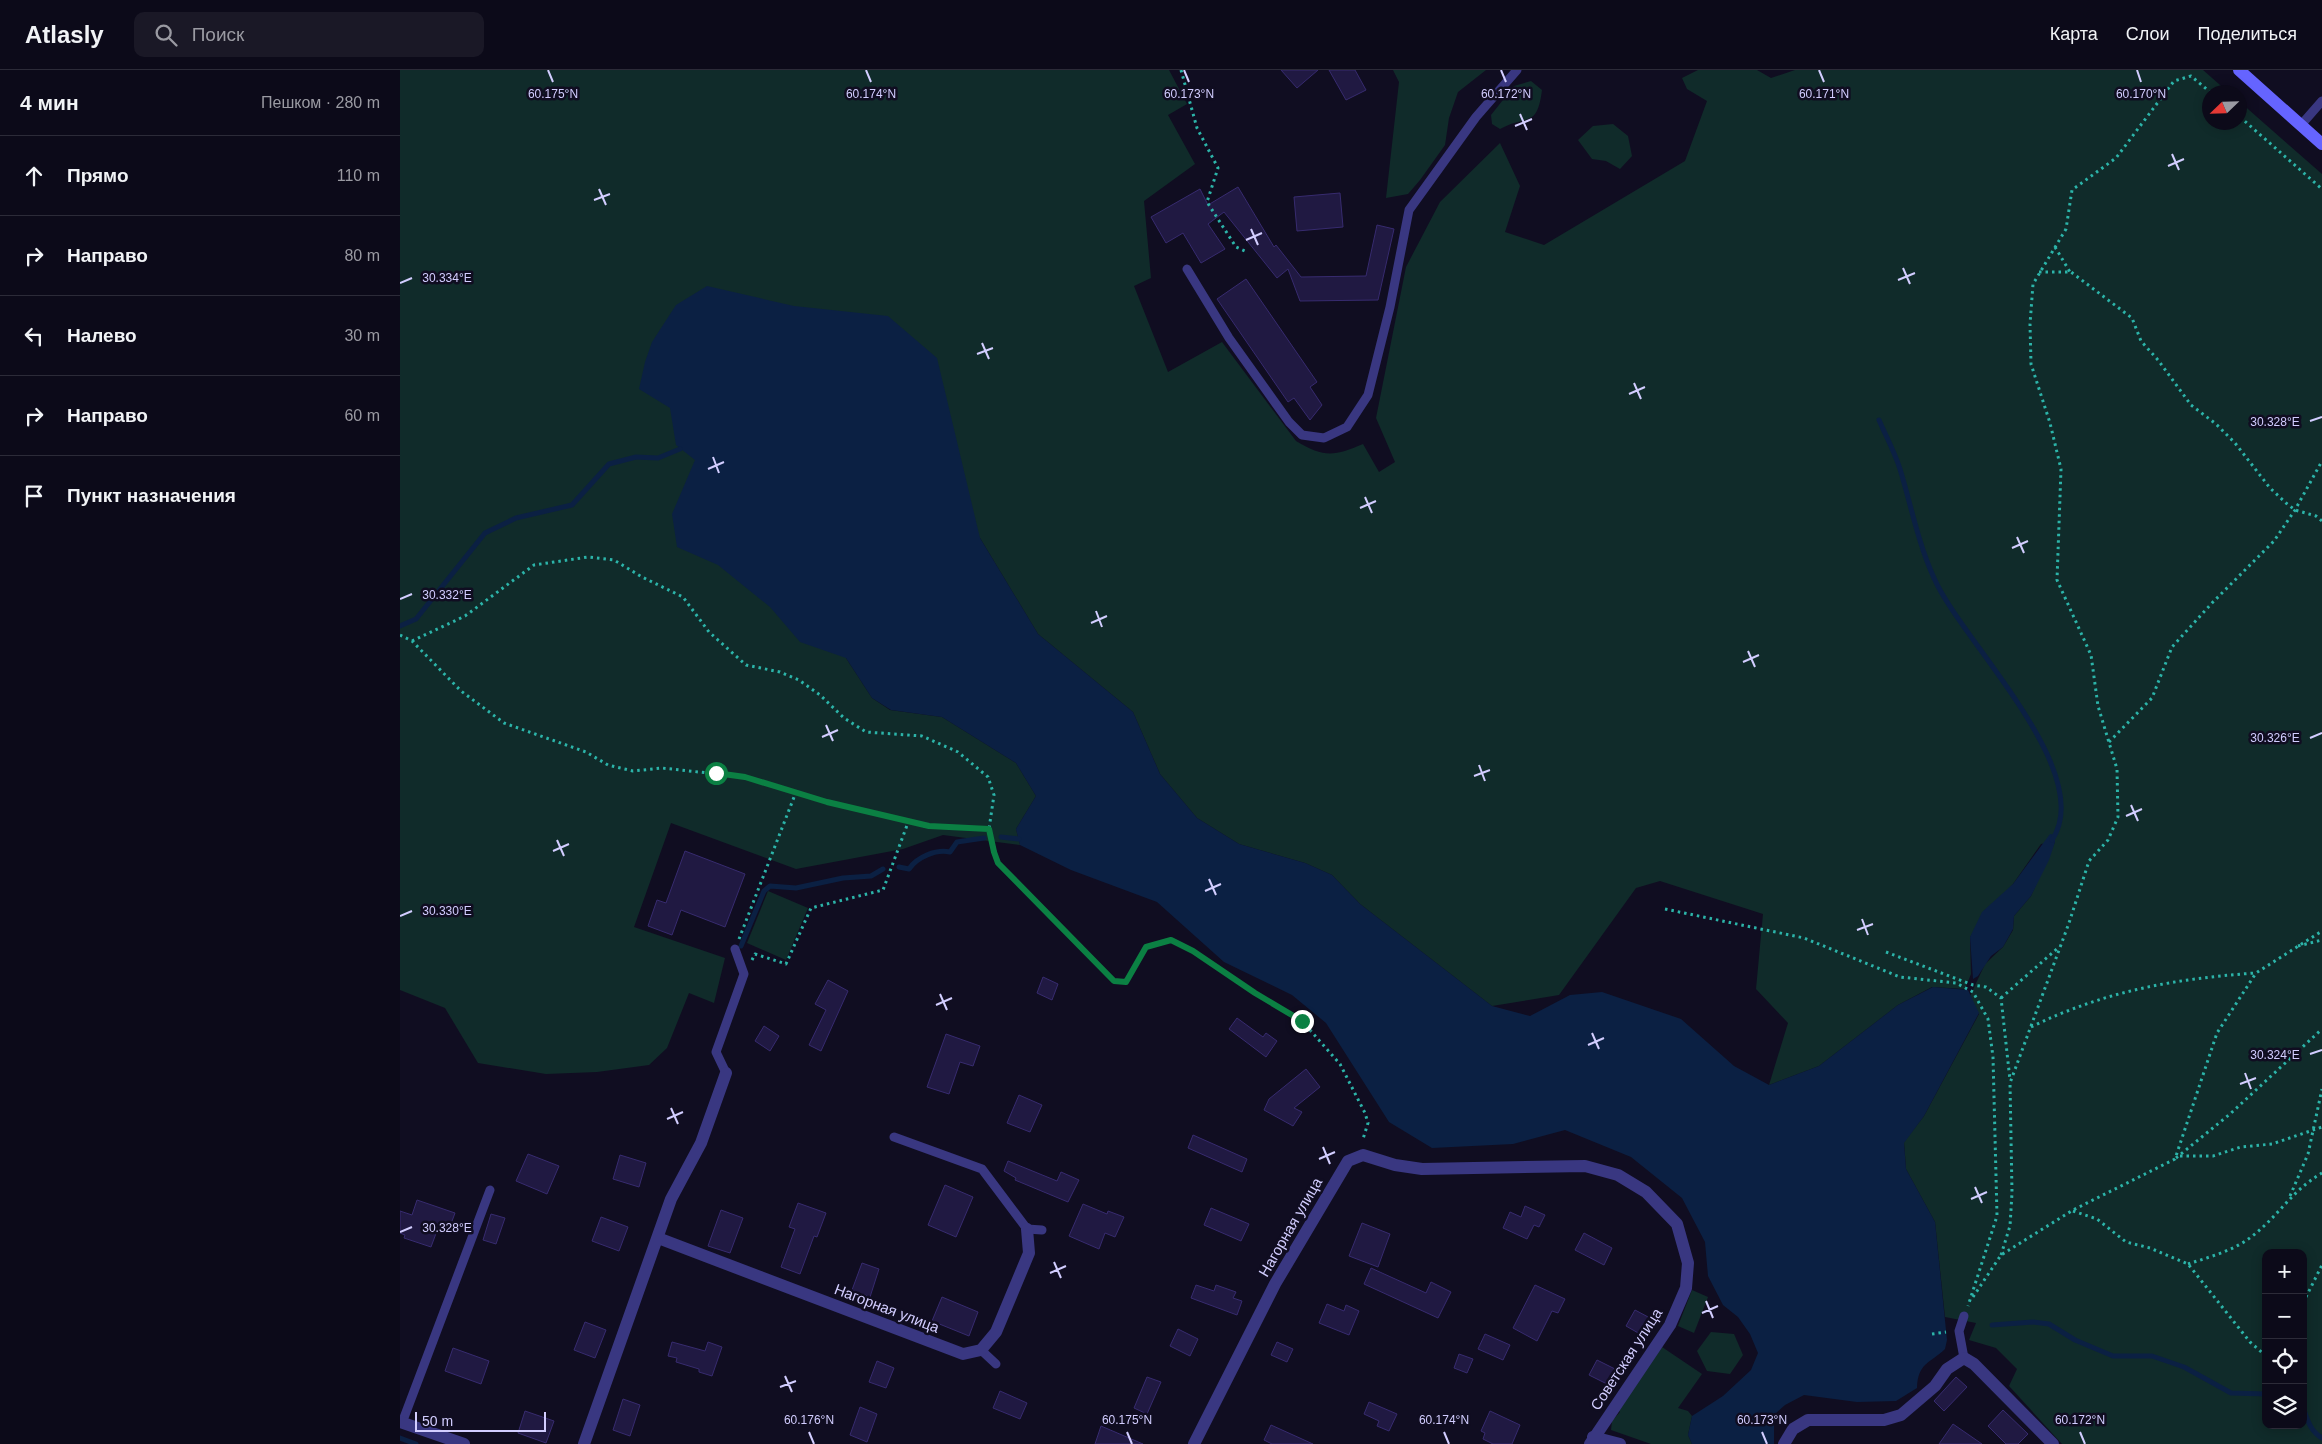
<!DOCTYPE html>
<html lang="ru">
<head>
<meta charset="utf-8">
<style>
  body { margin:0; font-family:Arial,sans-serif; background:#1a1826; color:#f1f3f6 }
  .controls { position:absolute; right:15px; bottom:15px; display:grid; overflow:hidden; border-radius:10px; box-shadow:0 2px 12px #0003 }
  .controls button { width:45px; height:45px; display:grid; place-items:center; padding:0; border:0; border-bottom:1px solid #2c2b38; background:#0c0a19; color:#f1f3f6; font:25px sans-serif }
  .compass { position:absolute; left:1802px; top:15px; width:45px; height:45px; border-radius:50%; background:#0c0a19; box-shadow:0 2px 12px #0003; rotate:247deg }
  .scale { position:absolute; left:15px; bottom:12px; width:131px; box-sizing:border-box; padding-left:5px; border:2px solid #d2cdff; border-top:0; font-size:14px; line-height:18px; white-space:nowrap; color:#d2cdff; -webkit-text-stroke:4px #100d21; paint-order:stroke }
  .stop { position:absolute; width:15px; height:15px; margin:-11px; border:4px solid #0b8043; border-radius:50%; background:#fff }
  .stop.end { background:#0b8043; border-color:#fff; box-shadow:0 1px 5px #0008 }
  .list { margin:0; padding:0; list-style:none }
  h2 { display:flex; justify-content:space-between; align-items:center; height:65px; margin:0; padding:0 20px; font-size:21px }
  h2 small { font-size:16px; font-weight:400; color:#9a9aa2 }
  .list li { display:grid; grid-template-columns:32px 1fr auto; gap:15px; align-items:center; box-sizing:border-box; height:80px; padding:0 20px; border-top:1px solid #2c2b38 }
  .list b { display:block; font-size:19px; white-space:nowrap }
  .list em { font-size:16px; font-style:normal; color:#9a9aa2 }
  .icon { flex:none; width:28px; height:28px; fill:none; stroke:currentColor; stroke-width:2; stroke-linecap:round; stroke-linejoin:round }
  .map { position:relative; flex:none; width:1922px; height:1374px; overflow:hidden }
  header { display:flex; align-items:center; gap:30px; box-sizing:border-box; height:70px; padding:0 25px; background:#0c0a19; border-bottom:1px solid #2c2b38 }
  header strong { font-size:24px }
  nav { display:flex; gap:28px; margin-inline-start:auto; font-size:18px }
  .search { width:350px; height:45px; background:#1a1826; display:flex; align-items:center; gap:12px; box-sizing:border-box; padding:0 18px; border-radius:10px; color:#9a9aa2; font-size:19px }
  main { display:flex }
  aside { flex:1; background:#0c0a19 }
  .map>svg:first-child { display:block }
</style>
</head>
<body>
<header>
<strong>Atlasly</strong>
<div class="search"><svg class="icon" aria-label="search" viewBox="0 0 24 24"><circle cx="10" cy="10" r="6"/><path d="M15 15l6 6"/></svg>Поиск</div>
<nav><a>Карта</a><a>Слои</a><a>Поделиться</a></nav>
</header>
<main>
<aside>
<h2>4 мин<small>Пешком · 280 m</small></h2>
<ul class="list">
<li><svg class="icon" aria-label="ahead" viewBox="0 0 24 24"><path d="M12 20V5M6 11l6-6 6 6"/></svg><div><b>Прямо</b></div><em>110 m</em></li>
<li><svg class="icon" aria-label="right" viewBox="0 0 24 24"><path d="M7 20v-9h11M14 6l5 5-5 5"/></svg><div><b>Направо</b></div><em>80 m</em></li>
<li><svg class="icon" aria-label="left" viewBox="0 0 24 24"><path d="M17 20v-9H6M10 6l-5 5 5 5"/></svg><div><b>Налево</b></div><em>30 m</em></li>
<li><svg class="icon" aria-label="right" viewBox="0 0 24 24"><path d="M7 20v-9h11M14 6l5 5-5 5"/></svg><div><b>Направо</b></div><em>60 m</em></li>
<li><svg class="icon" aria-label="arrive" viewBox="0 0 24 24"><path d="M6 21V4h12l-3 4 3 4H6"/></svg><div><b>Пункт назначения</b></div></li>
</ul>
</aside>
<div class="map">
<svg width="1922" height="1374" viewBox="0 0 1922 1374">
  <rect width="100%" height="100%" fill="#100d21"/>
  <g fill="#102b2a" fill-rule="evenodd">
    <path d="M0,0H769L787,34L768,45L795,94L744,131L751,208L734,216L768,302L822,272L896,371C924,388 935,386 963,374L979,402L995,392L976,348L1006,197L1040,132L1100,73L1120,116L1105,162L1144,175L1285,91L1307,31L1287,19L1282,8L1298,0H1357L1371,8L1395,0H1803L1828,22H1810V52H1840V32L1922,104V1374H1662L1609,1316L1617,1299L1596,1278L1569,1270L1576,1253L1545,1247L1535,1152L1506,1099L1504,1072L1524,1046L1579,944L1570,926L1585,894L1603,877L1613,860L1614,846L1631,826L1655,772L1641,774L1613,814L1570,867L1571,904L1565,919L1532,917L1498,935L1419,996L1369,1015L1388,953L1356,919L1363,844L1260,811L1236,818L1159,925L1092,936L960,834L932,805L905,793L839,774L797,748L760,704L733,642L638,564L580,468L446,588L472,628L490,640L542,647L616,693L636,726L616,759L620,775L543,765L503,779L396,799L271,753L234,857L325,888L314,933L289,923L267,978L249,995L197,1002L146,1004L78,993L45,938L0,920ZM1866,1183H1903V1355H1866Z"/>
    <path d="M993,0H1086L1058,22L1049,48L1045,75L1020,110L1008,124L986,128L999,12Z"/>
    <path d="M1131,11L1142,20C1137,59 1127,44 1100,59L1092,54L1091,45L1114,16Z"/>
    <path d="M1213,54L1228,66L1232,86L1220,99L1206,91L1192,89L1178,70L1193,56Z"/>
    <path d="M368,821L408,838L386,890L347,873Z"/>
    <path d="M1292,1220L1308,1227L1294,1263L1278,1256Z"/>
    <path d="M1311,1262L1334,1264L1343,1285L1330,1304L1307,1301L1297,1281Z"/>
    <path d="M1262,1277L1302,1304L1278,1338L1288,1341L1292,1346L1288,1365L1292,1374H1251L1211,1360L1212,1351L1220,1342L1218,1340Z"/>
  </g>
  <g fill="#0b2043">
    <path d="M307,216L394,236L488,246L537,288L580,468L638,564L733,642L760,704L797,748L839,774L905,793L932,805L960,834L1092,936L1130,946L1170,925L1202,922L1281,949L1334,996L1369,1015L1419,996L1498,935L1533,917L1568,920L1579,943L1524,1046L1504,1073L1506,1099L1535,1152L1547,1270L1545,1279C1529,1294 1518,1293 1517,1318L1496,1331L1457,1332L1404,1325L1385,1335L1374,1345V1374H1292L1288,1365L1292,1346L1323,1326L1351,1300L1358,1283L1350,1264L1338,1247L1323,1235L1308,1206L1305,1172L1282,1128L1231,1087L1165,1060L1113,1074L1032,1078L989,1052L926,953L892,925L824,892L757,832L671,800L620,775L616,759L636,726L616,693L542,647L491,640L472,628L446,588L400,572L370,537L318,495L277,477L272,444L295,390L276,375L270,338L239,319L245,292L252,272L276,235Z"/>
    <path d="M1650,764L1655,765V772L1649,790L1631,826L1614,846L1613,859L1603,877L1591,886L1578,906L1573,909L1570,867L1582,842L1613,814Z"/>
  </g>
  <g fill="none" stroke-linecap="round" stroke-linejoin="round">
    <g stroke="#0b2043" stroke-width="5">
      <path d="M1479,350C1486,366 1495,383 1500,399C1511,435 1518,473 1534,508C1560,569 1698,702 1652,770"/>
      <path d="M0,556L16,549L85,463L116,448L172,435L209,394L236,387L258,388L280,379"/>
      <path d="M601,767L619,769"/>
      <path d="M499,797L509,799C517,787 536,779 550,782L557,772L584,768"/>
      <path d="M341,876L364,821L370,816L396,818L443,808L471,806L483,799"/>
      <path d="M1592,1255L1633,1252L1649,1254L1675,1270L1713,1286H1752L1784,1297L1831,1323L1866,1324"/>
      <path d="M1903,1337C1907,1349 1910,1361 1922,1368"/>
      <path d="M0,1368L16,1374"/>
    </g>
  </g>
  <g fill="#201942" stroke="#372b6f">
    <path d="M881,0H918L897,18Z"/>
    <path d="M929,0H955L966,20L946,30Z"/>
    <path d="M838,117L874,177L876,175L901,207L966,206L977,155L994,159L978,230L900,231L888,199L877,208L824,142L808,154L825,179L801,193L783,163L766,173L751,147L800,119L808,135Z"/>
    <path d="M940,123L943,157L897,161L894,127Z"/>
    <path d="M846,209L917,312L910,317L922,335L910,350L894,328L888,332L817,229Z"/>
    <path d="M285,781L345,804L325,857L281,840L272,865L248,856L257,830L266,833Z"/>
    <path d="M643,907L658,914L652,930L637,923Z"/>
    <path d="M428,910L448,921L421,981L409,975L426,940L415,934Z"/>
    <path d="M837,948L863,967L866,963L877,971L866,987L829,959Z"/>
    <path d="M364,956L379,966L370,981L355,971Z"/>
    <path d="M546,964L580,976L573,996L560,992L549,1024L527,1017Z"/>
    <path d="M906,999L920,1017L894,1038L902,1042L893,1056L864,1040L869,1029Z"/>
    <path d="M619,1025L642,1035L630,1062L607,1053Z"/>
    <path d="M793,1065L847,1089L842,1102L788,1078Z"/>
    <path d="M128,1084L159,1096L147,1124L116,1111Z"/>
    <path d="M220,1085L246,1093L239,1117L213,1109Z"/>
    <path d="M608,1091L657,1111L661,1102L679,1110L668,1132L615,1110L616,1108L604,1101Z"/>
    <path d="M545,1115L573,1127L556,1167L528,1155Z"/>
    <path d="M17,1130L55,1143L48,1162L38,1158L31,1177L4,1168L5,1165L0,1163V1141L12,1145Z"/>
    <path d="M398,1133L426,1143L417,1167L414,1166L400,1204L381,1197L395,1159L389,1157Z"/>
    <path d="M683,1134L707,1144L708,1141L724,1147L715,1167L705,1163L699,1179L669,1166Z"/>
    <path d="M1125,1136L1145,1145L1139,1157L1134,1155L1127,1169L1103,1158L1110,1142L1121,1147Z"/>
    <path d="M811,1138L849,1154L841,1171L804,1155Z"/>
    <path d="M321,1140L343,1148L330,1183L308,1176Z"/>
    <path d="M91,1144L105,1148L96,1174L83,1170Z"/>
    <path d="M201,1147L228,1157L219,1181L192,1171Z"/>
    <path d="M962,1153L990,1164L978,1197L949,1186Z"/>
    <path d="M1184,1163L1212,1178L1204,1195L1175,1180Z"/>
    <path d="M462,1193L479,1199L470,1227L452,1220Z"/>
    <path d="M971,1198L1026,1223L1031,1212L1051,1222L1038,1248L964,1214Z"/>
    <path d="M796,1215L814,1221L816,1215L836,1222L833,1228L842,1231L837,1245L791,1228Z"/>
    <path d="M1135,1215L1165,1229L1158,1243L1152,1241L1137,1271L1113,1258Z"/>
    <path d="M542,1227L578,1242L569,1266L532,1251Z"/>
    <path d="M927,1234L944,1241L946,1235L959,1241L949,1265L919,1253Z"/>
    <path d="M1235,1240L1250,1248L1240,1264L1226,1256Z"/>
    <path d="M185,1252L206,1260L195,1288L174,1280Z"/>
    <path d="M778,1259L798,1269L790,1286L770,1276Z"/>
    <path d="M1085,1264L1110,1275L1103,1290L1078,1279Z"/>
    <path d="M272,1272L305,1281L308,1272L322,1277L312,1306L299,1302V1299L276,1292L277,1288L268,1286Z"/>
    <path d="M877,1272L893,1279L887,1292L871,1285Z"/>
    <path d="M53,1278L89,1291L81,1314L45,1301Z"/>
    <path d="M1059,1284L1073,1289L1067,1303L1054,1298Z"/>
    <path d="M1197,1290L1217,1300L1209,1315L1189,1305Z"/>
    <path d="M477,1291L494,1298L486,1318L469,1312Z"/>
    <path d="M747,1307L761,1312L747,1344L734,1338Z"/>
    <path d="M1556,1307L1567,1317L1544,1341L1534,1331Z"/>
    <path d="M600,1321L627,1333L620,1349L593,1338Z"/>
    <path d="M223,1329L240,1335L230,1366L213,1360Z"/>
    <path d="M969,1332L997,1344L989,1361L977,1356L979,1351L964,1344Z"/>
    <path d="M460,1337L477,1344L467,1372L450,1365Z"/>
    <path d="M1603,1340L1628,1364L1618,1374H1606L1588,1356Z"/>
    <path d="M125,1341L154,1351L146,1373L118,1363Z"/>
    <path d="M1090,1341L1120,1355L1112,1374H1093L1083,1369L1085,1363L1081,1361Z"/>
    <path d="M1553,1354L1582,1374H1539Z"/>
    <path d="M871,1355L913,1374H872L864,1370Z"/>
    <path d="M701,1356L743,1374H695Z"/>
  </g>
  <g fill="none" stroke-linecap="round" stroke-linejoin="round">
    <g stroke="#2cb4a9" stroke-width="3" stroke-dasharray="2.5 4" stroke-linecap="butt">
      <path d="M781,0L797,58L818,98L807,132L836,177L845,181"/>
      <path d="M1840,47L1922,119"/>
      <path d="M1655,177L1670,202"/>
      <path d="M1639,202H1671L1732,248L1741,271L1758,290L1791,335L1816,354L1835,373L1870,418L1886,433L1895,440L1916,446L1922,451"/>
      <path d="M0,565L12,571L61,621L104,653L186,682L208,695L233,701L262,698L345,707L427,732L529,757L589,759"/>
      <path d="M12,571L65,546L134,495L188,487L214,490L242,507L283,527L309,562L346,595L380,602L399,610L420,625L444,648L466,662L522,666L558,682L588,707L594,725L589,759L598,793L714,911L726,912L746,877L771,870L793,881L855,923L902,951L940,994L965,1043L968,1053L963,1069"/>
      <path d="M1709,672L1752,628L1772,577L1812,533L1874,471L1895,440L1922,391"/>
      <path d="M1265,839L1404,868L1500,907L1556,913L1573,922L1588,949L1593,987L1597,1146L1568,1236"/>
      <path d="M339,869L396,722"/>
      <path d="M1898,876L1922,870"/>
      <path d="M1486,882L1573,915L1586,917L1601,928L1610,1010"/>
      <path d="M352,890L355,884L386,894L411,838L483,820L509,750"/>
      <path d="M1601,928L1659,877"/>
      <path d="M1631,957C1705,921 1773,909 1855,903"/>
      <path d="M1780,1086H1813L1841,1077L1872,1074L1922,1057"/>
      <path d="M1776,1088L1830,1044L1922,959"/>
      <path d="M1890,1126L1908,1084L1922,1019"/>
      <path d="M1673,1141L1697,1149L1726,1172L1750,1178L1788,1194L1850,1272L1866,1286"/>
      <path d="M1601,1185L1610,1156L1612,1123L1610,1013L1669,853L1689,791L1708,770L1718,747L1717,699L1698,636L1691,585L1657,510L1661,399L1650,353L1631,294L1630,254L1633,214L1666,159L1672,120L1716,88L1774,11L1791,6L1810,22"/>
      <path d="M1788,1194C1809,1187 1833,1181 1851,1167C1878,1147 1891,1121 1922,1103"/>
      <path d="M1573,1227L1601,1185L1673,1140L1775,1089L1817,963L1856,903L1922,861"/>
      <path d="M1903,1233L1922,1195"/>
      <path d="M1532,1264L1546,1262"/>
    </g>
    <g stroke="#393781" stroke-width="9">
      <path d="M1901,55L1922,31"/>
      <path d="M787,199L829,268L889,352L902,365L924,368L947,357L968,325L990,237L1009,140L1076,47L1117,0"/>
      <path d="M326,1003L316,982L344,904L335,879"/>
      <path d="M494,1067L582,1099L627,1159L642,1160"/>
      <path d="M581,1280L596,1294"/>
      <path d="M1564,1288L1559,1261L1564,1246"/>
      <path d="M2,1353L90,1120"/>
    </g>
    <g stroke="#393781" stroke-width="12">
      <path d="M258,1168L563,1284L581,1280L596,1262L629,1183L627,1159"/>
      <path d="M0,1352L64,1374"/>
      <path d="M1193,1367L1220,1374"/>
      <path d="M184,1374L271,1129L301,1073L326,1003"/>
      <path d="M794,1374L875,1214L948,1091L963,1085L995,1095L1022,1099L1185,1096L1218,1105L1246,1122L1277,1154L1288,1193L1286,1218L1270,1255L1190,1374"/>
      <path d="M1384,1374L1393,1359L1408,1350H1484L1501,1345L1535,1316L1547,1299L1564,1288L1574,1294L1653,1374"/>
    </g>
    <path stroke="#6564ff" stroke-width="12" d="M1839,0L1922,74"/>
  </g>
  <g fill="none" stroke-linecap="round" stroke-linejoin="round">
    <path stroke="#0b8043" stroke-width="6" d="M316,703L345,707L427,732L529,756L589,759L594,782L598,793L714,911L726,912L746,877L771,870L793,881L855,923L902,951"/>
  </g>
  <path fill="none" stroke="#d2cdff" stroke-width="2" d="M148,0L153,12M466,0L471,12M784,0L789,12M1101,0L1106,12M1419,0L1424,12M1737,0L1741,12M1120,44L1127,60M1115,56L1132,49M1772,84L1779,100M1768,96L1784,89M199,119L206,135M194,130L210,124M851,159L858,175M846,170L862,163M1503,198L1510,214M1498,210L1515,203M0,213L12,208M582,273L589,289M577,284L593,278M1234,313L1241,329M1229,324L1245,317M1910,351L1922,347M313,387L319,403M308,399L324,392M965,427L972,443M960,438L976,431M1617,467L1624,483M1612,478L1628,471M0,529L12,524M696,541L702,557M691,553L707,546M1348,581L1355,597M1343,592L1359,585M426,655L433,671M422,667L438,660M1910,668L1922,663M1079,695L1085,711M1074,706L1090,700M1731,735L1738,751M1726,746L1742,739M157,770L164,786M153,781L169,774M809,809L816,825M805,821L821,814M0,846L12,841M1462,849L1468,865M1457,860L1473,854M540,924L547,940M536,935L552,928M1192,963L1199,979M1188,975L1204,968M1910,984L1922,980M1845,1003L1851,1019M1840,1014L1856,1008M271,1038L278,1054M267,1049L283,1042M923,1077L930,1094M919,1089L935,1082M1575,1117L1582,1133M1571,1129L1587,1122M0,1162L12,1157M654,1192L661,1208M650,1203L666,1196M1306,1231L1313,1248M1302,1243L1318,1236M385,1306L392,1322M380,1317L396,1311M409,1362L414,1374M727,1362L732,1374M1044,1362L1049,1374M1362,1362L1367,1374M1680,1362L1685,1374"/>
  <g text-anchor="middle" dominant-baseline="central" stroke-width="5" stroke-linejoin="round" paint-order="stroke">
    <g font-size="15" fill="#d2cdff" stroke="#100d21">
      <text transform="translate(890 1157) rotate(-60)">Нагорная улица</text>
      <text transform="translate(487 1238) rotate(21)">Нагорная улица</text>
      <text transform="translate(1226 1289) rotate(-57)">Советская улица</text>
    </g>
  </g>
  <g font-size="12" text-anchor="middle" fill="#d2cdff" stroke="#100d21" stroke-width="5" stroke-linejoin="round" paint-order="stroke">
    <text x="153" y="28">60.175°N</text>
    <text x="471" y="28">60.174°N</text>
    <text x="789" y="28">60.173°N</text>
    <text x="1106" y="28">60.172°N</text>
    <text x="1424" y="28">60.171°N</text>
    <text x="1741" y="28">60.170°N</text>
    <text x="47" y="212">30.334°E</text>
    <text x="1875" y="356">30.328°E</text>
    <text x="47" y="529">30.332°E</text>
    <text x="1875" y="672">30.326°E</text>
    <text x="47" y="845">30.330°E</text>
    <text x="1875" y="989">30.324°E</text>
    <text x="47" y="1162">30.328°E</text>
    <text x="409" y="1354">60.176°N</text>
    <text x="727" y="1354">60.175°N</text>
    <text x="1044" y="1354">60.174°N</text>
    <text x="1362" y="1354">60.173°N</text>
    <text x="1680" y="1354">60.172°N</text>
  </g>
</svg>
<div class="controls">
<button>+</button>
<button>−</button>
<button><svg class="icon" aria-label="locate" viewBox="0 0 24 24"><circle cx="12" cy="12" r="6"/><path d="M12 2v4M12 18v4M2 12h4M18 12h4"/></svg></button>
<button><svg class="icon" aria-label="layers" viewBox="0 0 24 24"><path d="M12 4l9 5-9 5-9-5zM3 14l9 5 9-5"/></svg></button>
</div>
<svg class="compass" viewBox="-18 -18 36 36"><path d="M0-13l5 13h-10z" fill="#e53935"/><path d="M0 13l5-13h-10z" fill="#9a9aa2"/></svg>
<div class="scale">50 m</div>
<div class="stop" style="left:316px;top:703px"></div>
<div class="stop end" style="left:902px;top:951px"></div>
</div>
</main>
</body>
</html>
